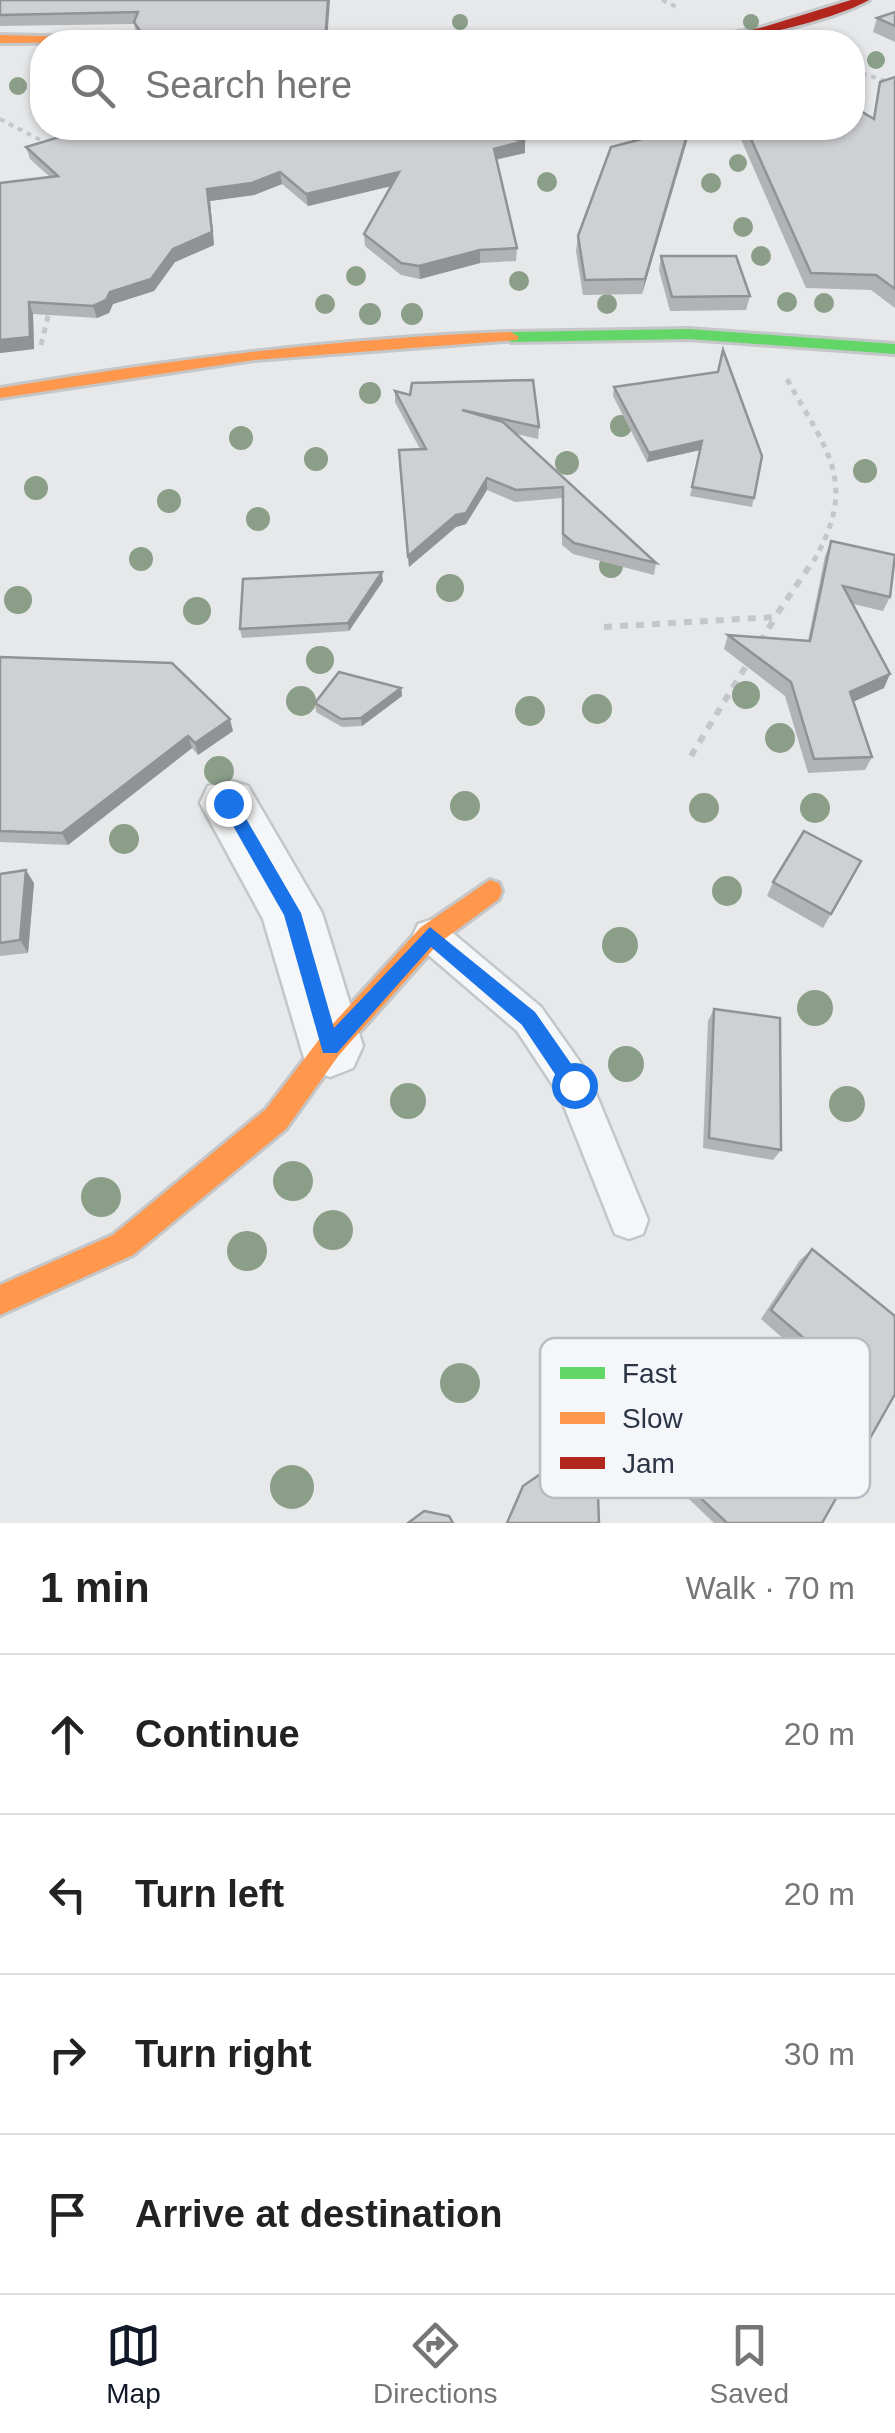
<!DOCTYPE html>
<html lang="en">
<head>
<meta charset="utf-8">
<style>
  body { margin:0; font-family:Arial,sans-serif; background:#f2f2f2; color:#222 }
  .stop { position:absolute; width:30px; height:30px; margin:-22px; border:8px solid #1a73e8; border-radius:50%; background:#fff }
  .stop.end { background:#1a73e8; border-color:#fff; box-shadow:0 2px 10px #0008 }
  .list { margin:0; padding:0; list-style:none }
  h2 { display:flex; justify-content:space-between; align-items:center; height:130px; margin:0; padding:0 40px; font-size:42px }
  h2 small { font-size:32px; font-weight:400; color:#767676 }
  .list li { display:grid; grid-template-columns:65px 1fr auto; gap:30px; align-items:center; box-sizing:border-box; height:160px; padding:0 40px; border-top:2px solid #e0e0e0 }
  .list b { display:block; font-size:38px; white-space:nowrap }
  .list em { font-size:32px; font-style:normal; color:#767676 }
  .icon { flex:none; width:55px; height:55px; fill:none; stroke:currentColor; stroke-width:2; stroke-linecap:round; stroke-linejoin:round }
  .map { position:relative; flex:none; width:895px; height:1523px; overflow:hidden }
  .search { position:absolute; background:#fff; box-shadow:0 2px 8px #0004; left:30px; right:30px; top:30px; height:110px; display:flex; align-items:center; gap:25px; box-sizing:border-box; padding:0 35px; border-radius:40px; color:#767676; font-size:38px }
  .sheet { height:770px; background:#fff }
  nav { display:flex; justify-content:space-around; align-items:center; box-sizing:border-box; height:140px; border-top:2px solid #e0e0e0; background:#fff; font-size:28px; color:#767676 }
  nav a { display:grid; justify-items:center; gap:5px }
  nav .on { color:#111827 }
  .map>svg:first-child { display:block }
</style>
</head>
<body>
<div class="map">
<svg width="895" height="1523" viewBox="0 0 895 1523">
  <rect width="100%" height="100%" fill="#e6e8ea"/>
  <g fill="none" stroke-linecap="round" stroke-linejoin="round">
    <g stroke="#c4c6c8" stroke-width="5">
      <path id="lane" d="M430,920L442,924L541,1007L587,1072L648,1220L643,1234L629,1239L615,1234L560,1096L517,1031L418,946L413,935L418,924Z"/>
    </g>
    <g stroke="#c4c6c8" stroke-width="5">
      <path id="street" d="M228,780L248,786L322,913L363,1046L353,1068L330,1077L307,1068L263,919L200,803L208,786Z"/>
    </g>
    <g stroke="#c4c6c8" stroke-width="6">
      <path id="fast" d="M689,329L895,344V354L689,339L511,342L503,337L511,332Z"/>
    </g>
    <g stroke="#c4c6c8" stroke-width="6">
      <g id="slow">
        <path d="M0,35L123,38L129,42L0,43Z"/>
        <path d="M511,332L519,337L517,340L254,360L0,398V388C170,360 339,338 511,332Z"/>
        <path d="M490,880L499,883L502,891L499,899L439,943L339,1055L286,1129L133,1255L0,1315V1285L113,1235L266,1109L321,1037L421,927Z"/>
      </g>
    </g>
    <g stroke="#c4c6c8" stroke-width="6">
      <path id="jam" d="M851,0H869C833,21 728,45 686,42L760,28Z"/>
    </g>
    <g stroke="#c5c6ca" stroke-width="4" stroke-dasharray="5 5" stroke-linecap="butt">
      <path d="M662,0L679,8"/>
      <path d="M852,70L895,84"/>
      <path d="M0,119L48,144"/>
    </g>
    <g stroke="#c5c6ca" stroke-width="5" stroke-dasharray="6 6" stroke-linecap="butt">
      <path d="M41,345L50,308"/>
      <path d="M787,379C827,452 860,482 812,564"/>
    </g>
    <g stroke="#c5c6ca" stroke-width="6" stroke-dasharray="8 8" stroke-linecap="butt">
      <path d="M604,627L775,617L813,561"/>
      <path d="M760,642L775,618"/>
      <path d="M691,756L749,661"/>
    </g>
    <use href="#lane" fill="#f5f6f7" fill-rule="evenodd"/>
    <use href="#street" fill="#f5f6f7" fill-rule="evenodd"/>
    <use href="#fast" fill="#63d668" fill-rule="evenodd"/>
    <use href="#slow" fill="#ff974d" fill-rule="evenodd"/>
    <use href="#jam" fill="#b3261e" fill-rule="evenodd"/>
  </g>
  <g fill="#8a9e88">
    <circle cx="460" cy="22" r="8"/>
    <circle cx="751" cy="22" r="8"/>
    <circle cx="876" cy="60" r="9"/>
    <circle cx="18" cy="86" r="9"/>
    <circle cx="738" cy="163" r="9"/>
    <circle cx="547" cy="182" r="10"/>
    <circle cx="711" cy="183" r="10"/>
    <circle cx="743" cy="227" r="10"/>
    <circle cx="761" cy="256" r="10"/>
    <circle cx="356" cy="276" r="10"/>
    <circle cx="519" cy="281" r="10"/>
    <circle cx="787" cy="302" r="10"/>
    <circle cx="824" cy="303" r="10"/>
    <circle cx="325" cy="304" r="10"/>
    <circle cx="607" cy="304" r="10"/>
    <circle cx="370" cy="314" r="11"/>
    <circle cx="412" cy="314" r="11"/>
    <circle cx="370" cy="393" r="11"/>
    <circle cx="621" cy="426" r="11"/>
    <circle cx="241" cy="438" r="12"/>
    <circle cx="316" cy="459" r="12"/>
    <circle cx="567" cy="463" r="12"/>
    <circle cx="865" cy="471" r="12"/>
    <circle cx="36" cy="488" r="12"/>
    <circle cx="169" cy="501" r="12"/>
    <circle cx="258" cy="519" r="12"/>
    <circle cx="141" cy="559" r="12"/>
    <circle cx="611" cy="566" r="12"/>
    <circle cx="450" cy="588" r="14"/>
    <circle cx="18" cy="600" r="14"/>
    <circle cx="197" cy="611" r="14"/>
    <circle cx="320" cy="660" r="14"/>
    <circle cx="746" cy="695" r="14"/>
    <circle cx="301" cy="701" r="15"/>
    <circle cx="597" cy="709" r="15"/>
    <circle cx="530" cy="711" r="15"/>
    <circle cx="780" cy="738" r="15"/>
    <circle cx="219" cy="771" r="15"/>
    <circle cx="465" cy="806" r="15"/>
    <circle cx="704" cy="808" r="15"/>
    <circle cx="815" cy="808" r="15"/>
    <circle cx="124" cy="839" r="15"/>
    <circle cx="727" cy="891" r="15"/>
    <circle cx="620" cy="945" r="18"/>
    <circle cx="815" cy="1008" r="18"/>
    <circle cx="626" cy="1064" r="18"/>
    <circle cx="408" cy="1101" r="18"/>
    <circle cx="847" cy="1104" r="18"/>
    <circle cx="293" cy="1181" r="20"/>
    <circle cx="101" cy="1197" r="20"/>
    <circle cx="333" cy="1230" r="20"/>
    <circle cx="247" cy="1251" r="20"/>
    <circle cx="460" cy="1383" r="20"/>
    <circle cx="292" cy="1487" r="22"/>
  </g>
  <g fill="#b1b3b5">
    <path d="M0,0H330L136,32L134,24L0,26Z"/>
    <path d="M895,12V42L873,32L877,18Z"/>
    <path d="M895,77V308L871,290L806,288L736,128H852L873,118L880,82Z"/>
    <path d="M690,128L687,141L642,294L583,295L576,251L578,236Z"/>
    <path d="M525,141V153L496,160L517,248L516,261L480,263L420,279L401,275L365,246L364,234L391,186L308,206L282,184L254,195L210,201L214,245L175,262L154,291L113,304L109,313L97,318L33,314L34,349L0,353L50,177L30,159L26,147Z"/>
    <path d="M661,256L750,296L746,310L670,311L659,270Z"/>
    <path d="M614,387L762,456L752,507L690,496L700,450L647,462L613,396Z"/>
    <path d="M395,391L539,427L538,439L516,434L656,563L654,575L573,554L562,545V498L515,502L487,490L466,524L456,527L409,567L399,462L420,449L395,402Z"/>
    <path d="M831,541L890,597L883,611L853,604L884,688L854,701L872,757L865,770L808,773L785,696L724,649L728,635L808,641L825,556Z"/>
    <path d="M383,581L349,631L242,638L240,629Z"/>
    <path d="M0,657L233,731L198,755L192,748L68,845L0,842Z"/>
    <path d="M401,688L402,696L362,726L342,727L316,712L315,703Z"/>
    <path d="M861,861L823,928L767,896L773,882Z"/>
    <path d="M0,874L34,883L28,953L0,956Z"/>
    <path d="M714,1009L781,1150L773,1160L703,1148L708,1021Z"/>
    <path d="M812,1249L822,1523H714L648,1460L689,1398L698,1391L749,1437L801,1354L761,1319L800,1260Z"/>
  </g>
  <g fill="#909294">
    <path d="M328,0H330L327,42H325Z"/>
    <path d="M690,128L687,141L642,294L645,279Z"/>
    <path d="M525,141V153L493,160L494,149Z"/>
    <path d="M280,172L282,184L254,195L210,201L214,245L175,262L154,291L113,304L109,313L97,318L93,306L110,292L207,189Z"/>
    <path d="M399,172L400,184L308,206L306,194Z"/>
    <path d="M480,250V263L420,279L419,266Z"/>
    <path d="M29,302L33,314L34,349L0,353V340Z"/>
    <path d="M702,441L700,450L647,462L649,453Z"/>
    <path d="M487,478V490L466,524L456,527L409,567L408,556Z"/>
    <path d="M382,572L383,581L349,631L348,623Z"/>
    <path d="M890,674L884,688L844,706L850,692Z"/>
    <path d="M401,688L402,696L362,726L361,718Z"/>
    <path d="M230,719L233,731L198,755L195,743Z"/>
    <path d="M188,736L192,748L68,845L62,833Z"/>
    <path d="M26,870L34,883L28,953L20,940Z"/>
  </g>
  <g fill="#ced0d3" stroke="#909294" stroke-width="2.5">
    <path d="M0,0H328L325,42H126L129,34L140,31L134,22L138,12L0,15Z"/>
    <path d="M895,12V26L877,18Z"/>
    <path d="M895,77V289L876,275L811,273L746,128H852V106L874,119L880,82Z"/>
    <path d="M89,128H456L525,141L494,149L517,248L480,250L419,266L401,263L364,234L399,172L306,194L280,172L252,183L207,189L212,232L173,249L151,279L110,292L106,300L93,306L29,302L30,337L0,340V183L58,176L26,147Z"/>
    <path d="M684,128H689L645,279L585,280L578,236L611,147Z"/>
    <path d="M661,256H736L750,296L672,297Z"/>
    <path d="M723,350L762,456L754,498L692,487L702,441L649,453L614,387L718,372Z"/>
    <path d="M533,380L539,427L462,410L503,422L656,563L574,543L563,534V487L516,490L487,478L466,513L456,515L408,556L399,450L426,449L395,391L410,395L412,383Z"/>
    <path d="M831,541L895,555L890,597L843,586L890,674L850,692L872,757L814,759L791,682L728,635L810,641Z"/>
    <path d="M382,572L348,623L240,629L243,579Z"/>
    <path d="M0,657L172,663L230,719L195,743L188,736L62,833L0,831Z"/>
    <path d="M339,672L401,688L361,718L341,719L315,703Z"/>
    <path d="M804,831L861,861L831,914L773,882Z"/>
    <path d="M26,870L20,940L0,943V874Z"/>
    <path d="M714,1009L780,1018L781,1150L709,1138Z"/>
    <path d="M812,1249L895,1316V1394L822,1523H727L655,1455L698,1391L754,1442L813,1346L771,1310Z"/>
    <path d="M565,1472L598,1495L599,1523H507L523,1486L542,1473Z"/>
    <path d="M424,1511L449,1516L453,1523H408Z"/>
  </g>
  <path fill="#1a73e8" d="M228,796L234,798L301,913L334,1028L430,927L535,1012L581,1078V1092H567L522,1025L431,947L337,1053H323L284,915L220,803Z"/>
  <rect x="540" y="1338" width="330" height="160" rx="15" fill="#f4f6f9" stroke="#b8bcc3" stroke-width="2.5"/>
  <rect x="560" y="1367" width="45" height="12" fill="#63d668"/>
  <rect x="560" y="1412" width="45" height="12" fill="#ff974d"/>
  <rect x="560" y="1457" width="45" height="12" fill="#b3261e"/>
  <g font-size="28" fill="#2b3445">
    <text x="622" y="1383">Fast</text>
    <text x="622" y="1428">Slow</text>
    <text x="622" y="1473">Jam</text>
  </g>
</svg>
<div class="stop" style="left:574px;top:1085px"></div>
<div class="stop end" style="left:228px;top:803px"></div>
<div class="search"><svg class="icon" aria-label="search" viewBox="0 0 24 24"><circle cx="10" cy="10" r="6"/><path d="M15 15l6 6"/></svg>Search here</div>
</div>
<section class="sheet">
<h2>1 min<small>Walk · 70 m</small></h2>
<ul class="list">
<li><svg class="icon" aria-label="ahead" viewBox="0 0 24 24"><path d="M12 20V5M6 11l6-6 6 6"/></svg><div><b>Continue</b></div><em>20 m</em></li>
<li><svg class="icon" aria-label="left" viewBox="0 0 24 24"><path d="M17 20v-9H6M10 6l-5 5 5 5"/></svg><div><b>Turn left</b></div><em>20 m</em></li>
<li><svg class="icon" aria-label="right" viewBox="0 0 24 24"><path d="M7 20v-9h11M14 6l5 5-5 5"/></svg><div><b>Turn right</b></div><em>30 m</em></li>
<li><svg class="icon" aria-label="arrive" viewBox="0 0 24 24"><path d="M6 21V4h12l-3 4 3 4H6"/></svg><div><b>Arrive at destination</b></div></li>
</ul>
</section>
<nav>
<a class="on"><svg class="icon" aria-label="map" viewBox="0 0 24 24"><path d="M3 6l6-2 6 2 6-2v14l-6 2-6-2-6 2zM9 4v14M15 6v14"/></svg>Map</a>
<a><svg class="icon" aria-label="directions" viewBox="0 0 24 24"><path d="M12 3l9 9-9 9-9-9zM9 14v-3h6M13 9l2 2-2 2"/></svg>Directions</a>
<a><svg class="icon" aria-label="saved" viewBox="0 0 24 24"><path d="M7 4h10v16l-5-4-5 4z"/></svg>Saved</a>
</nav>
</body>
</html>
